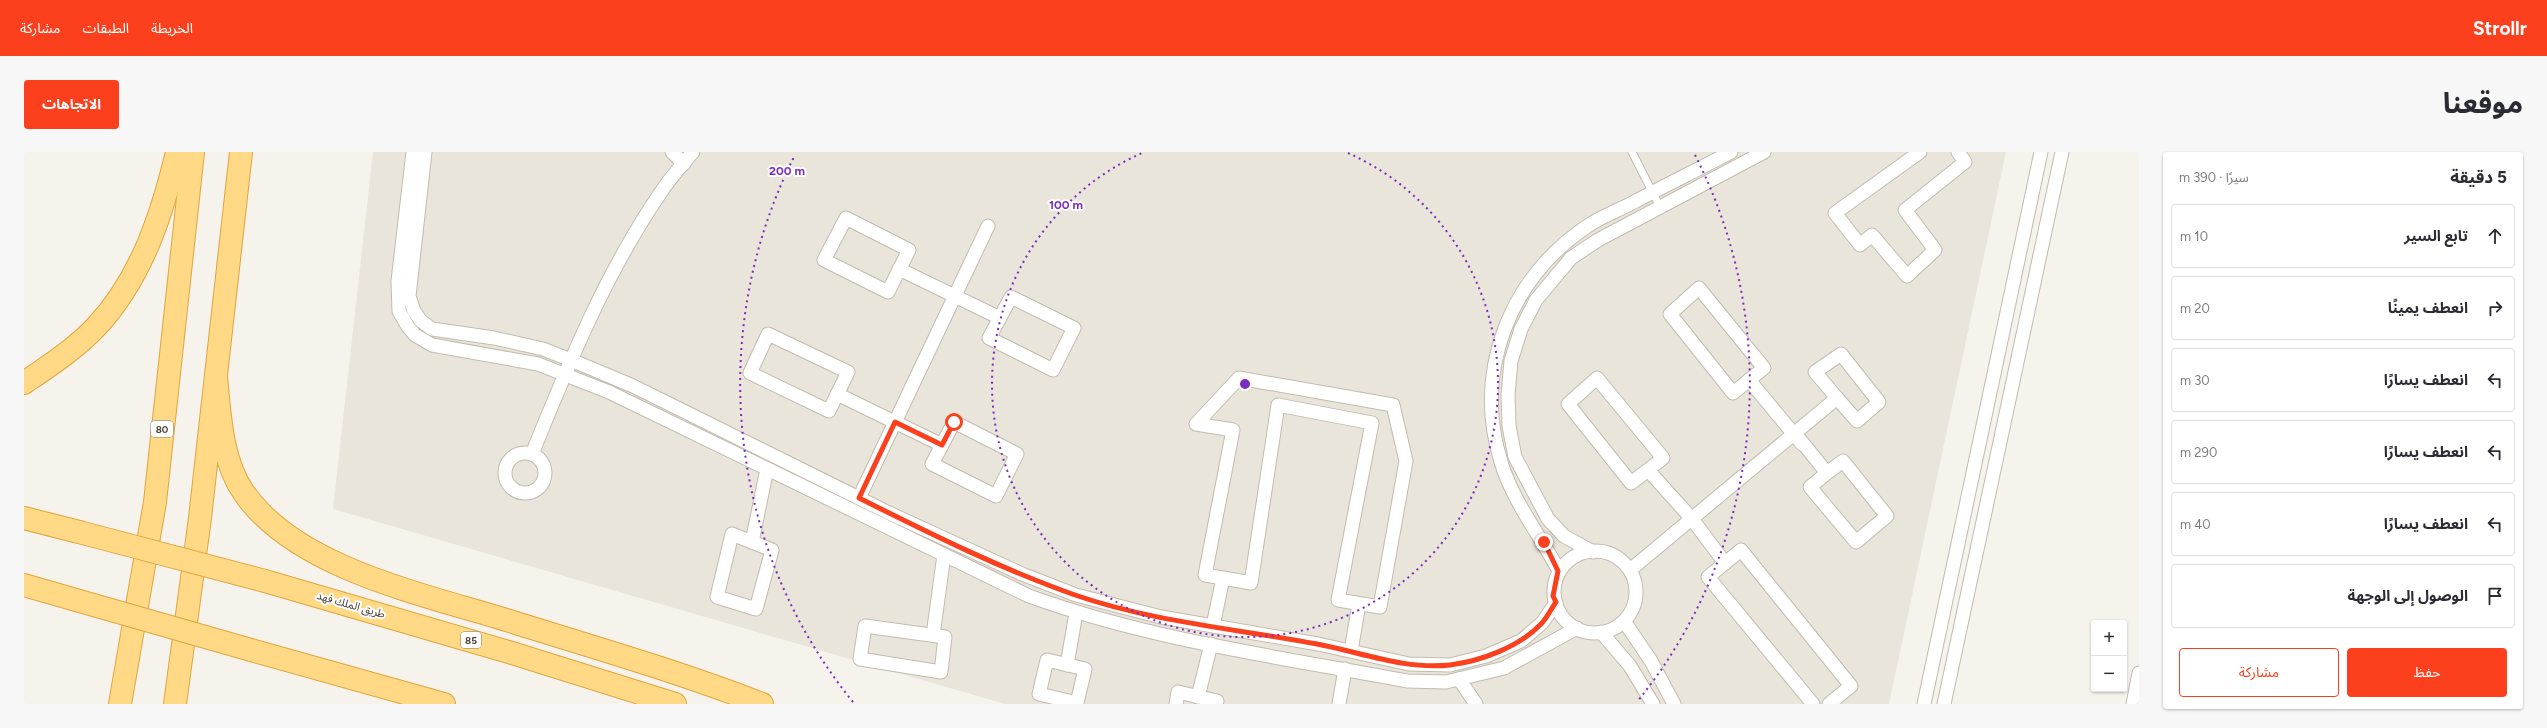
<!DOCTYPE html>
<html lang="ar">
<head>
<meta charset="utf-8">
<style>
  body { margin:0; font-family:Figtree,"Noto Sans Arabic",sans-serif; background:#f7f7f7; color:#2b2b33; direction:rtl }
  .controls { position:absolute; right:12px; bottom:12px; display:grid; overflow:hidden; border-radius:4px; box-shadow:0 1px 3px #0004 }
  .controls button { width:36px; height:36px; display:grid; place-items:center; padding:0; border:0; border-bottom:1px solid #e1e1e2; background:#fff; color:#2b2b33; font:20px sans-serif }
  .stop { position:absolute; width:12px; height:12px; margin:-9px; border:3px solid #fc3f1d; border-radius:50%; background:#fff }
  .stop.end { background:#fc3f1d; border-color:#fff; box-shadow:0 1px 4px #0008 }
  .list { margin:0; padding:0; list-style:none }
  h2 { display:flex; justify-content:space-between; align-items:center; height:52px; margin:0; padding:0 16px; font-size:17px }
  h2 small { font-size:13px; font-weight:400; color:#7c7c81 }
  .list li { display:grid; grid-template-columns:26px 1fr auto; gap:12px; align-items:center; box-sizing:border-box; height:64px; margin:0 8px 8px; padding:0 8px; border:1px solid #e1e1e2; border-radius:4px }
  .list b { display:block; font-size:15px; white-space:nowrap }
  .list em { font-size:13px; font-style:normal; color:#7c7c81 }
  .actions { display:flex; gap:8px; padding:12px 16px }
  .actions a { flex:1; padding:9px 0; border:1px solid #fc3f1d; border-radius:4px; text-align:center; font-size:14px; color:#fc3f1d }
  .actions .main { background:#fc3f1d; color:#fff }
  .icon { flex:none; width:22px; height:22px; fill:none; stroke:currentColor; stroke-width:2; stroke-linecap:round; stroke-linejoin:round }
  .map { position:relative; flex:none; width:2115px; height:552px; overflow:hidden; direction:ltr; border-radius:4px }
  header { display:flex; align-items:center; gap:24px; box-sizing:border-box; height:56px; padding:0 20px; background:#fc3f1d; color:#fff }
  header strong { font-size:19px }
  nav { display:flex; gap:22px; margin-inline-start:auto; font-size:14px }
  .intro { display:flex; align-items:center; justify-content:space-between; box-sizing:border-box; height:96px; padding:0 24px }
  h1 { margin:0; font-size:28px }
  .button { padding:10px 18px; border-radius:4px; background:#fc3f1d; color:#fff; font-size:14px; font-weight:700 }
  main { display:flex; gap:24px; padding:0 24px }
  aside { flex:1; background:#fff; border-radius:4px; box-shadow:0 1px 3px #0004 }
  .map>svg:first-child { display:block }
</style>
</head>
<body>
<header>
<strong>Strollr</strong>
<nav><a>الخريطة</a><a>الطبقات</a><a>مشاركة</a></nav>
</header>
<div class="intro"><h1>موقعنا</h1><a class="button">الاتجاهات</a></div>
<main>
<aside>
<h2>5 دقيقة<small>سيرًا · 390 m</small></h2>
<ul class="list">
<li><svg class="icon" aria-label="ahead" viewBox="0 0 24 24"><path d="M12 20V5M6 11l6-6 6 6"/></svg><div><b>تابع السير</b></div><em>10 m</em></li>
<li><svg class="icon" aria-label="right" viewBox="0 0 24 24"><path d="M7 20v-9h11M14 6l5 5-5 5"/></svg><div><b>انعطف يمينًا</b></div><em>20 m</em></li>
<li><svg class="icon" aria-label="left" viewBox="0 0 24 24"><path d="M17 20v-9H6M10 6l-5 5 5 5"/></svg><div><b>انعطف يسارًا</b></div><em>30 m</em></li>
<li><svg class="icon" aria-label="left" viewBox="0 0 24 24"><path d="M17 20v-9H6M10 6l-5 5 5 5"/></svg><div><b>انعطف يسارًا</b></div><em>290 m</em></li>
<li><svg class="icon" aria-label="left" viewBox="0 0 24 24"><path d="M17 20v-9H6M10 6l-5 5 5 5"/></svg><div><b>انعطف يسارًا</b></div><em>40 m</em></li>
<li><svg class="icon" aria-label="arrive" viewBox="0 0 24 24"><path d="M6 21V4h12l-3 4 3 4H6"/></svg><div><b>الوصول إلى الوجهة</b></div></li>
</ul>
<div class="actions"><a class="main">حفظ</a><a>مشاركة</a></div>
</aside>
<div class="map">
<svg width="2115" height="552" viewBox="0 0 2115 552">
  <rect width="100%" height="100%" fill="#f6f3ec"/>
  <path fill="#eae5da" d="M349,0H1982L1865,552H981L309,357Z"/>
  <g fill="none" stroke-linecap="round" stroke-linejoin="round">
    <g stroke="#c2bbae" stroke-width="9">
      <path id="service" d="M1608,0L1636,55"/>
    </g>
    <g stroke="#c2bbae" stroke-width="15">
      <g id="minor">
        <path d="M389,0L374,129L375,159L384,175L391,183L408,193L514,212L585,240L1005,444C1126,488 1256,505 1383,529L1422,530L1480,516L1553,476"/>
        <path d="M401,0L385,144L390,159L397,169L408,177L470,186L519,197L547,208L609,234L865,361L998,422L1052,443L1137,465L1294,492L1385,512L1426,513L1462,504L1497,489L1518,471L1532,451"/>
        <path d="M648,0L660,12"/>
        <path d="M1896,0L1811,61L1836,93L1848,83L1883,124L1911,98L1881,58L1941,10L1934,0"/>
        <path d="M822,66L885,98L864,140L800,108Z"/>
        <path d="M875,117L976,166"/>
        <path d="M987,145L1050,176L1029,218L965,186Z"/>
        <path d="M744,182L824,220L805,259L726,221Z"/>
        <path d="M1725,228L1709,241L1646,162L1675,136L1740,216L1725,228L1778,292"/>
        <path d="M813,242L918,293"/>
        <path d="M930,270L993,302L972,344L908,312Z"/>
        <path d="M1774,285L1803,321L1786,335L1832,390L1863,364L1819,309L1803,321"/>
        <circle cx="501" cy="321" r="20"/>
        <path d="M508,302C544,213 582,120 637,40C646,26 658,13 669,0"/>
        <path d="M1624,318L1607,331L1544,252L1573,226L1639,306L1624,318L1668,367L1701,411"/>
        <path d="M835,346L964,74"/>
        <path d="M708,382L748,398L732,457L693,445Z"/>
        <path d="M728,390L743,317"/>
        <circle cx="1571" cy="440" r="41"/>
        <path d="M1569,400L1540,384L1524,367L1491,305L1485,274L1484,243L1487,209L1497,177L1512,148L1547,106L1574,88L1740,0"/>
        <path d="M1606,418L1813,246L1791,220L1817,202L1855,250L1833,269L1813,246"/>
        <path d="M1535,419C1516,383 1489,350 1477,310C1449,219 1485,126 1565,73C1579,64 1595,58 1610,50C1642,33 1675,17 1707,0"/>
        <path d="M1600,469L1627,509L1650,552"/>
        <path d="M841,474L921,485L917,520L836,507Z"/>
        <path d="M1189,474L1199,426L1181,423L1209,278L1172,272L1215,226L1369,253L1382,309L1356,455L1314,448L1348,271L1254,253L1227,431L1199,426"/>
        <path d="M1577,480L1606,514L1629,552"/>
        <path d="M909,483L920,403"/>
        <path d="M1327,499L1335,452"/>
        <path d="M1023,508L1061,517L1053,551L1015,542Z"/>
        <path d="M1043,513L1052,461"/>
        <path d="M1435,527L1452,552"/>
        <path d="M1174,545L1187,492"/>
        <path d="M1152,552L1154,540L1193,549L1192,552"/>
        <path d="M1315,552L1321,517"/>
        <path d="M1789,552L1684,425L1717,398L1827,534L1805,552"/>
        <path d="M1900,552L2017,0"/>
        <path d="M1920,552L2038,0"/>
        <path d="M2109,552L2115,521"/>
      </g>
    </g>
    <g stroke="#e0a43c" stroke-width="24">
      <g id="trunk">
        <path d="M192,225C196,263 197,308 220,341C274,419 409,444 495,472C576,497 658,521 738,552"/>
        <path d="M0,231C25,214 51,197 72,175C117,127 138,63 153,0"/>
        <path d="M0,366L55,380"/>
        <path d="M241,429L488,501L651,552"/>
        <path d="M0,433L52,448"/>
        <path d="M227,498L420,552"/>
        <path d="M96,552L131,350L169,0"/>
        <path d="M151,552L176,366L217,0"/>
      </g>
    </g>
    <use href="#service" stroke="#fff" stroke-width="7"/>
    <use href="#minor" stroke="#fff" stroke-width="13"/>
    <use href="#trunk" stroke="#ffd985" stroke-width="22"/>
    <g stroke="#e0a43c" stroke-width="24" stroke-linecap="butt">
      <g id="trunk-bridge">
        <path d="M55,380L241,429"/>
        <path d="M52,448L227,498"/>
      </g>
    </g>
    <use href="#trunk-bridge" stroke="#ffd985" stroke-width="22"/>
  </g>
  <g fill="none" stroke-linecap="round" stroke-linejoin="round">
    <path stroke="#fc3f1d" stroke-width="5" d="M930,270L918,293L871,270L835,346C905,381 977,417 1051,443C1129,470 1213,477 1293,492C1336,500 1381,518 1426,513C1457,509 1495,495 1517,472C1523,466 1527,457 1532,450L1529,444L1534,419L1520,390"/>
  </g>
  <g fill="none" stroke="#7b2cbf" stroke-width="2" stroke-dasharray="2 4">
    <path d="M1324 1A253 253 0 1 1 1118 1"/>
    <path d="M829 550A505 505 0 0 1 771 3M1671 3A505 505 0 0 1 1613 550"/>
  </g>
  <g text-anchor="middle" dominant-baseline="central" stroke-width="4" stroke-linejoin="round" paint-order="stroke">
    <g fill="#fff" stroke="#817c74" stroke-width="1">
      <rect x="127" y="269" width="22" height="16" rx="3"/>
      <rect x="437" y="480" width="20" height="16" rx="3"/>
    </g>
    <g font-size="10" font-weight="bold" fill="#4b4439">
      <text x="138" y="277">80</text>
      <text x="447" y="488">85</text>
    </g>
    <g font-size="11" fill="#4b4439" stroke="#fff">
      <text transform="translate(327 453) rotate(16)">طريق الملك فهد</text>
    </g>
  </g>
  <circle cx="1221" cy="232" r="6" fill="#7b2cbf" stroke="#fff" stroke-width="2"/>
  <g font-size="12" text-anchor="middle" font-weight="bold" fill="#7b2cbf" stroke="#fff" stroke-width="4" stroke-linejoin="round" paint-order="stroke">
    <text x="763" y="23">200 m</text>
    <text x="1042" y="57">100 m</text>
  </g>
</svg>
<div class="controls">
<button>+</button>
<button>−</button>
</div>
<div class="stop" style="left:930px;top:270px"></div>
<div class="stop end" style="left:1520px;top:390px"></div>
</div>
</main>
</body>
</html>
